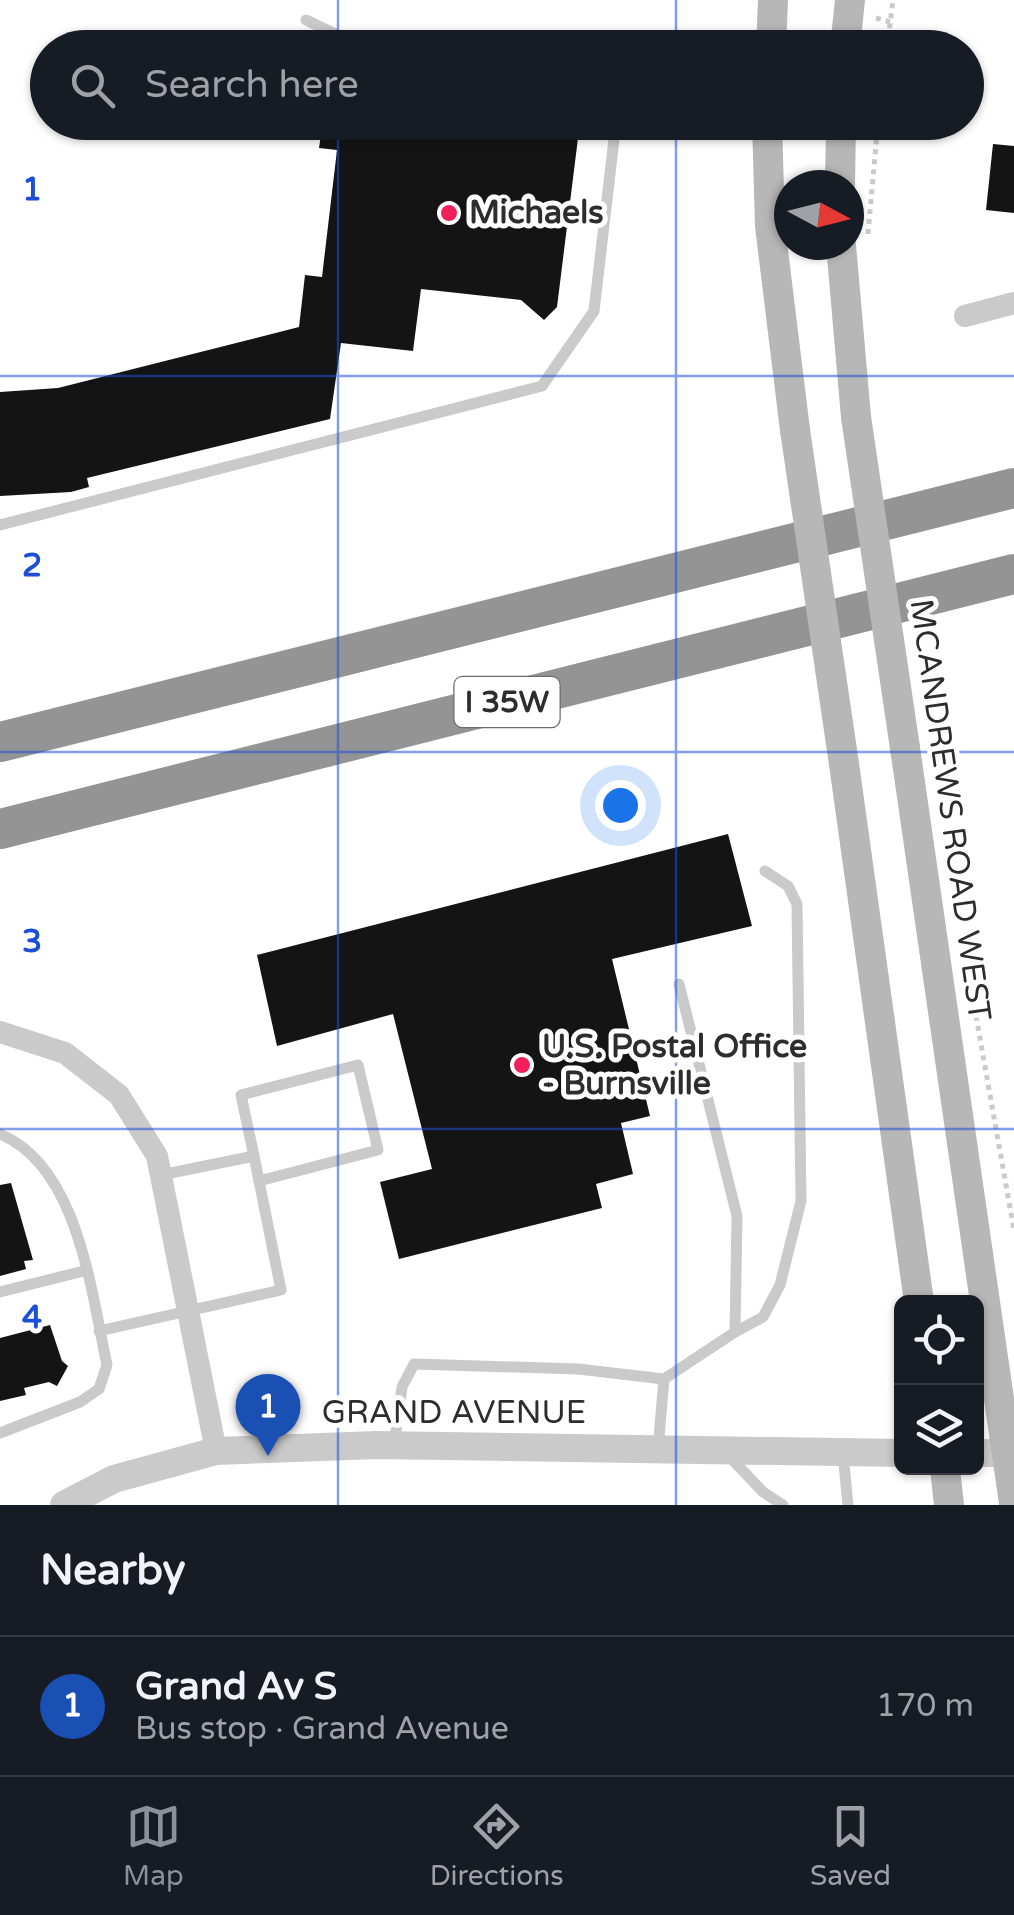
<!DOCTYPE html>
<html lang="en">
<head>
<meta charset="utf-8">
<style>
  body { margin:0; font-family:"Varela Round",sans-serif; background:#242831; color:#f1f3f6 }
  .controls { position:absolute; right:30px; bottom:30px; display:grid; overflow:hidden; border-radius:15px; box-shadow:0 2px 8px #0004 }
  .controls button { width:90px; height:90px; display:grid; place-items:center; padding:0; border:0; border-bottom:2px solid #363941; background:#171b24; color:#f1f3f6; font:50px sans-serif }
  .compass { position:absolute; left:774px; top:170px; width:90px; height:90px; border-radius:50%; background:#171b24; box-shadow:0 2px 8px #0004; rotate:97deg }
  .you { position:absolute; left:620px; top:805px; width:35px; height:35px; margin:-25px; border:8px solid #fff; border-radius:50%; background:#1a73e8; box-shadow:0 0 0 15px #1a73e833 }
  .badge { display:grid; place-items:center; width:65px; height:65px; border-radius:50%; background:#8c9099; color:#fff; font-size:32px; font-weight:700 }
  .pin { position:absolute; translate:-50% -82px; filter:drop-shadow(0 2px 5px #0008) }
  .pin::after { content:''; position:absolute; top:52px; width:35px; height:30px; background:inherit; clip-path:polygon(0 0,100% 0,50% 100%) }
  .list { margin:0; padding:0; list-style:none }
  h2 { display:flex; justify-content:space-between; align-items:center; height:130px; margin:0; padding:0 40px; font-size:42px }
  h2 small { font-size:32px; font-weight:400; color:#9ea1a6 }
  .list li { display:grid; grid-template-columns:65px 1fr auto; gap:30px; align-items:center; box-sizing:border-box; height:140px; padding:0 40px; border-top:2px solid #363941 }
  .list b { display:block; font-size:38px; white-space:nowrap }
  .list p { margin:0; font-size:32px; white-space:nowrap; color:#9ea1a6 }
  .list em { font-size:32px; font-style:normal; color:#9ea1a6 }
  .icon { flex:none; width:55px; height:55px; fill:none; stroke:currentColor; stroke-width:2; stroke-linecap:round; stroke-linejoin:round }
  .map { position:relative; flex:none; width:1014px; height:1505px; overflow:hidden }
  .search { position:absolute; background:#171b24; box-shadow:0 2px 8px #0004; left:30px; right:30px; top:30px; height:110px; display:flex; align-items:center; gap:25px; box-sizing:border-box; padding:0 35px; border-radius:55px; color:#9ea1a6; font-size:38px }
  .sheet { height:270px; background:#171b24 }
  nav { display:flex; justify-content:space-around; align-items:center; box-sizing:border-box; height:140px; border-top:2px solid #363941; background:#171b24; font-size:28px; color:#9ea1a6 }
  nav a { display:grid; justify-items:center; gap:5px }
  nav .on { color:#8c9099 }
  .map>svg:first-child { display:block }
</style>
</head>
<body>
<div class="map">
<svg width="1014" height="1505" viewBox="0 0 1014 1505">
  <rect width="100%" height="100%" fill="#fff"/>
  <g fill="#141414">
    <path d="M323,122H580L557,307L544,320L521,300L421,289L413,351L341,343L330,419L87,478L89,487L71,492L0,496V392L58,388L299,327L305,275L322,277L337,150L319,148Z"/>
    <path d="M993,144L1014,146V213L986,210Z"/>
    <path d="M728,834L752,926L612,959L650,1116L621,1123L633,1174L596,1184L602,1208L399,1259L380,1182L432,1169L393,1014L277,1046L257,955Z"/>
    <path d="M11,1183L33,1260L24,1261L26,1269L0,1276V1185Z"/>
    <path d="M50,1325L62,1361L68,1366L57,1386L49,1382L24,1388L26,1395L0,1401V1338Z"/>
  </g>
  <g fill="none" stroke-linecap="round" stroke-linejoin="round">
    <g stroke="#cacaca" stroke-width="5" stroke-dasharray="5 5" stroke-linecap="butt">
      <path d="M876,18L890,22"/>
      <path d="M887,48L893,0"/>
      <path d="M868,234L878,122"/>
      <path d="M976,1016L1014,1230"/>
      <path d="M897,1384L902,1400"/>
    </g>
    <g stroke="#cacaca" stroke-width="11">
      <path d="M306,20L348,40L403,48"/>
      <path d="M0,525L542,386L594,311L616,122"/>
      <path d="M0,1134C78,1166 91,1291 107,1365L99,1389L80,1402L0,1433"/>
      <path d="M254,1156L241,1095L358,1065L378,1150L259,1181"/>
      <path d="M0,1292L84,1271"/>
      <path d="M99,1331L281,1290L254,1156L161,1175"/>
      <path d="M735,1332L763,1317L780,1285L801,1201L797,904L788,886L765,871"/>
      <path d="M394,1445L402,1387L414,1364L578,1369L664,1379L735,1332L737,1216L679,984"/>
      <path d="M658,1449L664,1379"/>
      <path d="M727,1454L763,1492L783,1505"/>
      <path d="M843,1455L848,1505"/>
    </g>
    <g stroke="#cacaca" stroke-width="22">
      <path d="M965,316L1014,303"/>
      <path d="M0,1032L65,1053L119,1095L157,1156L216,1451"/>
    </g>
    <g stroke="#cacaca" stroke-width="28">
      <path d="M976,1453H1009"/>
      <path d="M64,1505L114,1479L216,1451L377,1445L902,1453"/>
    </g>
    <g stroke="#b7b7b7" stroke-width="30">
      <path d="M771,48L773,0"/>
      <path d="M845,48L850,0"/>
      <path d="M767,122L770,226L795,430"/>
      <path d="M840,185L841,122"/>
      <path d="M841,245L856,417"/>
      <path d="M905,748L1014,1503"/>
      <path d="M844,764L919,1302"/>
      <path d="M945,1468L949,1505"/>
    </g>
    <g stroke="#949494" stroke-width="40">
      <path d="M0,742L1014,488"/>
      <path d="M0,829L1014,574"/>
    </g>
    <g stroke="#b7b7b7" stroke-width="30">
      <path d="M856,417L905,748"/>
      <path d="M795,430L844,764"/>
    </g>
  </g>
  <path fill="none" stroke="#1d4ed8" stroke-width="2.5" stroke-opacity="0.55" d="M338,0V48M676,0V48M338,122V1505M676,122V1505M0,376H1014M0,752H1014M0,1129H1014"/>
  <g fill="#f2205a" stroke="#fff" stroke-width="4">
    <circle cx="449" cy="213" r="10"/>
    <circle cx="522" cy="1065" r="10"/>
  </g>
  <g text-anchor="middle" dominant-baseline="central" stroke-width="10" stroke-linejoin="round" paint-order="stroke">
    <rect fill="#fff" stroke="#6c6c6c" stroke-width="2.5" x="454.5" y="677" width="105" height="50" rx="8"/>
    <g font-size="30" font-weight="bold" fill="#2d2d2d">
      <text x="507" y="702">I 35W</text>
    </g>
    <g font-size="32" font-weight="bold" fill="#2d2d2d" stroke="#fff" text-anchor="start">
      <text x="469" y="213">Michaels</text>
      <text x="542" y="1047">U.S. Postal Office<tspan x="542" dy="37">- Burnsville</tspan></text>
    </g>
    <g font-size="32" fill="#2d2d2d" stroke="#fff">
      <text transform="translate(950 810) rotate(82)">MCANDREWS ROAD WEST</text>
      <text x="454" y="1413">GRAND AVENUE</text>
    </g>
  </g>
  <g font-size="32" text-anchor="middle" font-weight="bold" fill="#1d4ed8" stroke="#fff" stroke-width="10" stroke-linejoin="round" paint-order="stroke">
    <text x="32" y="200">1</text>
    <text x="32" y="576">2</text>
    <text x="32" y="952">3</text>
    <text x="32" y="1328">4</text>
  </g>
</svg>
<div class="controls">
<button><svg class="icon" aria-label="locate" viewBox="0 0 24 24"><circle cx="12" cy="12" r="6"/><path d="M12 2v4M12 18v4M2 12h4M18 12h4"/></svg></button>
<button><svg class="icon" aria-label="layers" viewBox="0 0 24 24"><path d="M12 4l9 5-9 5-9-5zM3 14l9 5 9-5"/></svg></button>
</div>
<svg class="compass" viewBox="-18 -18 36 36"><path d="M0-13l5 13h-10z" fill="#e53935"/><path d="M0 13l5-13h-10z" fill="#9ea1a6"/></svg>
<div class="you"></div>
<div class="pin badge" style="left:268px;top:1456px;background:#1a4fb4">1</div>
<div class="search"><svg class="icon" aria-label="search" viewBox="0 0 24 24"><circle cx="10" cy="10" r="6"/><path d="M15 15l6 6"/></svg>Search here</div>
</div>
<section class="sheet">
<h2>Nearby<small></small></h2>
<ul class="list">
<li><span class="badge" style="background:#1a4fb4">1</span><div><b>Grand Av S</b><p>Bus stop · Grand Avenue</p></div><em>170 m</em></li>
</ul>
</section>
<nav>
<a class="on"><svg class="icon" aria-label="map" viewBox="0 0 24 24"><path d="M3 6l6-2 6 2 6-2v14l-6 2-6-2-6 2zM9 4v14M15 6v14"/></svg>Map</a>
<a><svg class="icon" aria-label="directions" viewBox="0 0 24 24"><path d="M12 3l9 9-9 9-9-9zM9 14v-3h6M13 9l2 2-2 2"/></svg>Directions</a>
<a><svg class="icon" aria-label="saved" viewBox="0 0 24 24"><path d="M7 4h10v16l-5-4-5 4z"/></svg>Saved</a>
</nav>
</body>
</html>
